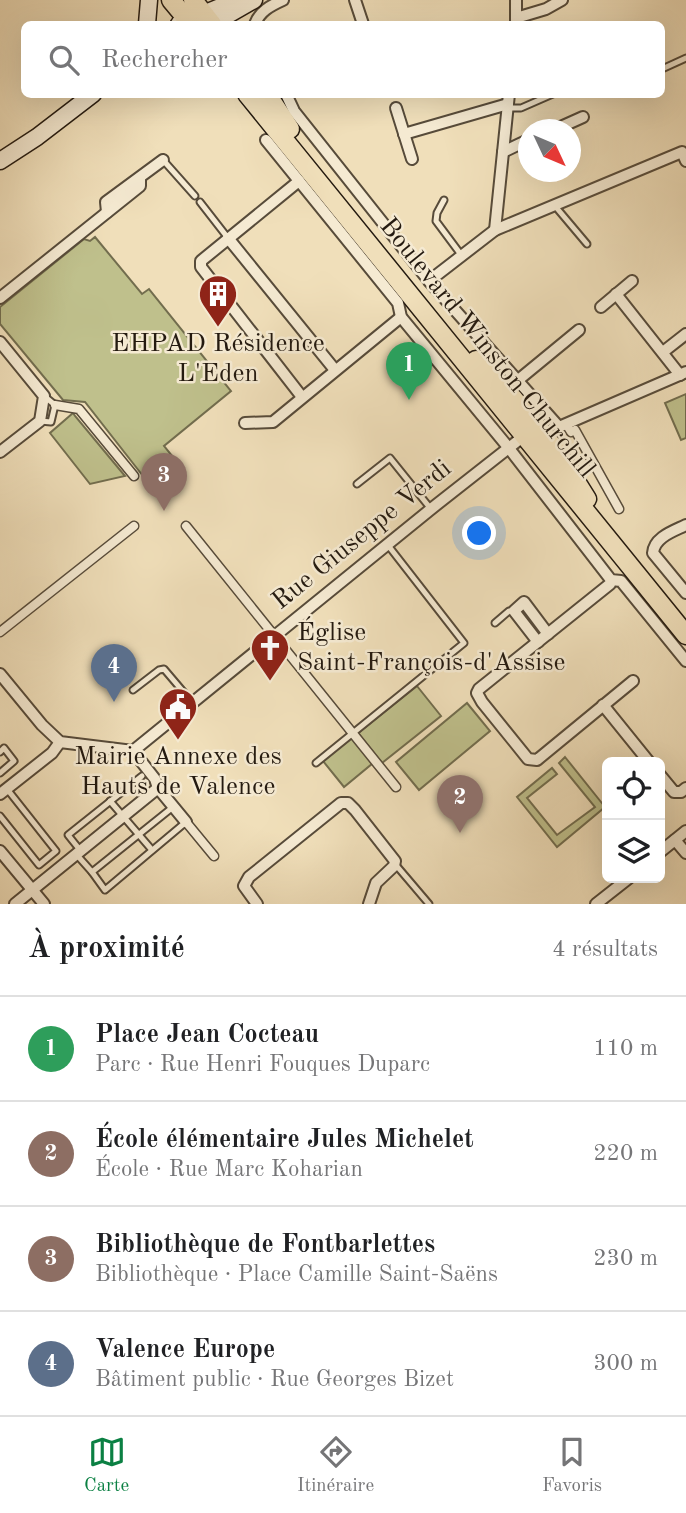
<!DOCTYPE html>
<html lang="fr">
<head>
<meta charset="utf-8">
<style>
  body { margin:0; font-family:"Old Standard TT",serif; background:#f2f2f2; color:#202124 }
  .controls { position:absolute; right:21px; bottom:21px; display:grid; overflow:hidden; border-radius:10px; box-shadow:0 7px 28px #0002 }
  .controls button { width:63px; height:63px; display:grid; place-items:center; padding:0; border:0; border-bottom:2px solid #e0e0e0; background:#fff; color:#202124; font:35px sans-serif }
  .compass { position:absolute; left:518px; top:119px; width:63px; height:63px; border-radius:50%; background:#fff; box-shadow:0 7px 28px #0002; rotate:134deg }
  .you { position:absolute; left:480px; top:534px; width:24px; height:24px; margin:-18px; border:5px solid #fff; border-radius:50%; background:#1a73e8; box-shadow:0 0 0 10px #1a73e833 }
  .badge { display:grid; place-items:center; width:46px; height:46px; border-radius:50%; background:#0b8043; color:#fff; font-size:23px; font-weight:700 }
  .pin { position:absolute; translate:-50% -58px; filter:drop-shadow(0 2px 4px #0008) }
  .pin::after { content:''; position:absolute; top:37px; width:24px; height:21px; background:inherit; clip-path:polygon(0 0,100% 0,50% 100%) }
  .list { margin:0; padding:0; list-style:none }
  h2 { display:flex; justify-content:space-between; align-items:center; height:91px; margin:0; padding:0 28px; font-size:30px }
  h2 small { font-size:23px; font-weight:400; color:#757577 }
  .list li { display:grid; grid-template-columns:46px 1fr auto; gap:21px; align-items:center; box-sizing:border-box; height:105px; padding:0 28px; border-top:2px solid #e0e0e0 }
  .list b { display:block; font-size:26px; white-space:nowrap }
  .list p { margin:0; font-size:23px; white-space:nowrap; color:#757577 }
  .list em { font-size:23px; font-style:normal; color:#757577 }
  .icon { flex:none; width:38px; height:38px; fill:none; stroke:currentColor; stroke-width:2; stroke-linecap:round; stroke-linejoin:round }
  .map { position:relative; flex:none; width:686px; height:904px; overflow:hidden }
  .search { position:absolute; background:#fff; box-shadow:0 7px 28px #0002; left:21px; right:21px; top:21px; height:77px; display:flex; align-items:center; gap:18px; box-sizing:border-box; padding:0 24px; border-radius:10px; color:#757577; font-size:26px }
  .sheet { height:511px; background:#fff }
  nav { display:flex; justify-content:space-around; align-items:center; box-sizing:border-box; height:98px; border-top:2px solid #e0e0e0; background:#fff; font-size:19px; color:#757577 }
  nav a { display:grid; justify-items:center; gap:4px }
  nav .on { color:#0b8043 }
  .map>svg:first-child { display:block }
</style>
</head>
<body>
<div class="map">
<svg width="686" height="904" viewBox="0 0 686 904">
  <rect width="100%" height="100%" fill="#f0dfba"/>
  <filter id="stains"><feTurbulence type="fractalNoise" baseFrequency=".00286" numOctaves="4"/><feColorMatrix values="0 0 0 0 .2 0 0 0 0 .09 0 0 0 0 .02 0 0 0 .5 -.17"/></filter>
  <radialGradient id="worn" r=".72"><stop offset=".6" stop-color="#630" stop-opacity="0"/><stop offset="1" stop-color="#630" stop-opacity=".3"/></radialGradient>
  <g fill="#bfc08c" stroke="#726d4e" stroke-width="2">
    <path d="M95,237L142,294L149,289L231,391L164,446L177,462L166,471L143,476L85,402L63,400L0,324V307L84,239L90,241Z"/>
    <path d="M686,394V438L681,440L665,403Z"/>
    <path d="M73,413L75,416L125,476L90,484L50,433Z"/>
    <path d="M417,686L441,716L382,763L358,733Z"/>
    <path d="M467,703L490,731L419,790L396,762Z"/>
    <path d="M352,737L373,763L344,787L323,761Z"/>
    <path d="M565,757L605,807L557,847L517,797L552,768L557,774L527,798L557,835L595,807L559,763Z"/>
  </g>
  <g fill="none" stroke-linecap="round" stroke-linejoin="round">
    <g stroke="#574b3a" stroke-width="9">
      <g id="service">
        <path d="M662,69L686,58"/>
        <path d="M507,108H521L553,94"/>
        <path d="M163,160L195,196"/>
        <path d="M444,200L437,213L436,221L462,256"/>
        <path d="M200,202L228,238"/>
        <path d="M555,206L587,244"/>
        <path d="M40,421L51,422L55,405L44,396"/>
        <path d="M357,484L390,458L431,509"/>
        <path d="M495,623L509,611H514"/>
        <path d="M133,690L159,670L164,669L192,702"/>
        <path d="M0,752L4,748L14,761L0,773"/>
        <path d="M316,763L464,643L387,544"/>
        <path d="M110,801L152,850"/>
        <path d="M173,807L92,872L105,890L186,822"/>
        <path d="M0,816L39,865L56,851L7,789"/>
        <path d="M80,850L68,835L142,776"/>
        <path d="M76,854L92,872"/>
        <path d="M395,864L429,904"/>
      </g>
    </g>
    <g stroke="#574b3a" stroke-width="11">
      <g id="pedestrian">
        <path d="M55,405L79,409L134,476"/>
        <path d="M566,424L571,432L575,430L619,509"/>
        <path d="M186,526L396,787"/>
        <path d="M0,632L134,526"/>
        <path d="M186,822L214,856"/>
      </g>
    </g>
    <g stroke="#574b3a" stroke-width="14">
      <g id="minor">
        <path d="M355,0L363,24"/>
        <path d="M516,0V22"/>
        <path d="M516,18L546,9L562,0"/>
        <path d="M255,24C260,11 270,6 283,0"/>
        <path d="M286,94L294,111L429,281L559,427L686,372"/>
        <path d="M396,108L412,159"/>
        <path d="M554,130L583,117"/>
        <path d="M404,134L508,104"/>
        <path d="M266,140L398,303L401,317L508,447L611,580L621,581L686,661"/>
        <path d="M503,152L528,140"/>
        <path d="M299,181L201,261V267L302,397"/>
        <path d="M107,212L106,202L163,160"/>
        <path d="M495,230L509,94"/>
        <path d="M228,238L335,370"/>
        <path d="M429,281L495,230L682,152L686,161"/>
        <path d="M616,294L680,375"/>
        <path d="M0,298L140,186V178"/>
        <path d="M601,307L632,281"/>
        <path d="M0,342L44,396L40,421L0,452"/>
        <path d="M663,352L686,334"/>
        <path d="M517,381L579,330"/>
        <path d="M245,423L273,422L401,317"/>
        <path d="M686,525C674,531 654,537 653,553L686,593"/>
        <path d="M611,580L610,584L479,689L477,693L482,702L528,759L537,760L633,681"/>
        <path d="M538,642L514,611L524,602L548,634"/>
        <path d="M0,674L42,725L60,742L133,751"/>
        <path d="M603,705L649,762"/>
        <path d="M133,751L431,509L529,432"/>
        <path d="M133,751L155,779L158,788L186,822"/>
        <path d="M660,775L674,792H681L686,788"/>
        <path d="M0,794L52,753L60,742"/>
        <path d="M675,840L686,853"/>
        <path d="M0,851L44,904"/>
        <path d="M660,852L686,831"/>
        <path d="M15,904L158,788"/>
        <path d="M257,904L244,886L249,877L341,803H348L355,810L395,861L394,866L376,883L369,904"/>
        <path d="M596,904L629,878"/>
      </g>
    </g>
    <g stroke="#241a10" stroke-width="19">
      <g id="secondary">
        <path d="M147,24L149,0"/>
        <path d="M179,24L237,0"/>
        <path d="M212,24L254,0"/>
        <path d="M0,161L37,137L93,94"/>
      </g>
    </g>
    <g stroke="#241a10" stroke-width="21">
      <g id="primary">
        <path d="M171,0L191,24"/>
        <path d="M193,0L212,24"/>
        <path d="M247,94L686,635"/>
        <path d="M267,94L290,129"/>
        <path d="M476,360L513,398L557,451L587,499"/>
      </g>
    </g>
    <use href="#service" stroke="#f5ead2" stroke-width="5"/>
    <use href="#pedestrian" stroke="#f5ead2" stroke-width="8"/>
    <use href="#minor" stroke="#f5ead2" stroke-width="10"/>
    <use href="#secondary" stroke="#f5ead2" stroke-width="16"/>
    <use href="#primary" stroke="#f0dfba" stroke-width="18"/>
  </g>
  <defs>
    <g id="building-pin" transform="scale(2.0125)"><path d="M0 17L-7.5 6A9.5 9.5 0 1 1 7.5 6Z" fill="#8f2418" stroke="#f5ead2"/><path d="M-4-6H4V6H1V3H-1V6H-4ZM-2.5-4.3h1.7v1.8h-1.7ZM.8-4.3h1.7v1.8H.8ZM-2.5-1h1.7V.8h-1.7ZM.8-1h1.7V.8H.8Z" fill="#fff"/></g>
    <g id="church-pin" transform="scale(2.0125)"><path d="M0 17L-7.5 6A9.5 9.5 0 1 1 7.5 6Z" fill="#8f2418" stroke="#f5ead2"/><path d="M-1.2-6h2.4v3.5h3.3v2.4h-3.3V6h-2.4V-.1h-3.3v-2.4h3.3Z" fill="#fff"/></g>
    <g id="civic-pin" transform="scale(2.0125)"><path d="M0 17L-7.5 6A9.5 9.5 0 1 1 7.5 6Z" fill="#8f2418" stroke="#f5ead2"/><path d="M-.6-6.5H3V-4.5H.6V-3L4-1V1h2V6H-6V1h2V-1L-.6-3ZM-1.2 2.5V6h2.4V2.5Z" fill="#fff"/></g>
  </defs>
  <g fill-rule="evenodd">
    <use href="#building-pin" x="218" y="294"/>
    <use href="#church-pin" x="270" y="648"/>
    <use href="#civic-pin" x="178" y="707"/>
  </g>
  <g text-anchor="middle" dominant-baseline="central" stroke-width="5" stroke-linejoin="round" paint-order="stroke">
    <g font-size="26" fill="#241a10" stroke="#f5ead2">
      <text x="218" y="344">EHPAD Résidence<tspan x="218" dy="30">L'Eden</tspan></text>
      <text x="297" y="633" text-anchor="start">Église<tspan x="297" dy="30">Saint-François-d'Assise</tspan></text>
      <text x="178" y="757">Mairie Annexe des<tspan x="178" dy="30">Hauts de Valence</tspan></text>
    </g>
    <g font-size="26" fill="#241a10" stroke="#f5ead2">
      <text transform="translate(487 348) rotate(51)">Boulevard Winston Churchill</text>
      <text transform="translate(362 535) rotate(-39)">Rue Giuseppe Verdi</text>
    </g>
  </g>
  <rect width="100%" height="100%" filter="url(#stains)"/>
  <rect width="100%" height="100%" fill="url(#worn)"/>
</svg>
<div class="controls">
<button><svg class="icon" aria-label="locate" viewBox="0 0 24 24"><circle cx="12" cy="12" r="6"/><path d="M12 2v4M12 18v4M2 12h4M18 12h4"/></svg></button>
<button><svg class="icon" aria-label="layers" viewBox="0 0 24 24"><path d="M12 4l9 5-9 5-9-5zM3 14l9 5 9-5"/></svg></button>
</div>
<svg class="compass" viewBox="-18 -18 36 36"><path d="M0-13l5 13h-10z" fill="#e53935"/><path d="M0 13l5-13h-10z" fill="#757577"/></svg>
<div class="you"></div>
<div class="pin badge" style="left:409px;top:400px;background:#2e9e5b">1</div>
<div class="pin badge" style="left:460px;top:833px;background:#8d6e63">2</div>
<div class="pin badge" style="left:164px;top:511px;background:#8d6e63">3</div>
<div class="pin badge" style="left:114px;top:702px;background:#5c6f8a">4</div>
<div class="search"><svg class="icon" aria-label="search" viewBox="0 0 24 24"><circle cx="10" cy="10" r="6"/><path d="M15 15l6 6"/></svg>Rechercher</div>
</div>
<section class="sheet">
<h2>À proximité<small>4 résultats</small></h2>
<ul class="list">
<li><span class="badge" style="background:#2e9e5b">1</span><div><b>Place Jean Cocteau</b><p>Parc · Rue Henri Fouques Duparc</p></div><em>110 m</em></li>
<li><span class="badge" style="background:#8d6e63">2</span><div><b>École élémentaire Jules Michelet</b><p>École · Rue Marc Koharian</p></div><em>220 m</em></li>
<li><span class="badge" style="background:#8d6e63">3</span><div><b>Bibliothèque de Fontbarlettes</b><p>Bibliothèque · Place Camille Saint-Saëns</p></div><em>230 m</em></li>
<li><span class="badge" style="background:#5c6f8a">4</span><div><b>Valence Europe</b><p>Bâtiment public · Rue Georges Bizet</p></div><em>300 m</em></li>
</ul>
</section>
<nav>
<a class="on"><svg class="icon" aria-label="map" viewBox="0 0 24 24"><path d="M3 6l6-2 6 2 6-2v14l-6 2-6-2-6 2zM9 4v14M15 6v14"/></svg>Carte</a>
<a><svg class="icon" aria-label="directions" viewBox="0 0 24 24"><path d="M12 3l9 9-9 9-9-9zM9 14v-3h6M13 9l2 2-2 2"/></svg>Itinéraire</a>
<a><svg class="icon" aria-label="saved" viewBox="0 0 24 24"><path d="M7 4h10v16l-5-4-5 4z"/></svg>Favoris</a>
</nav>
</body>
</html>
